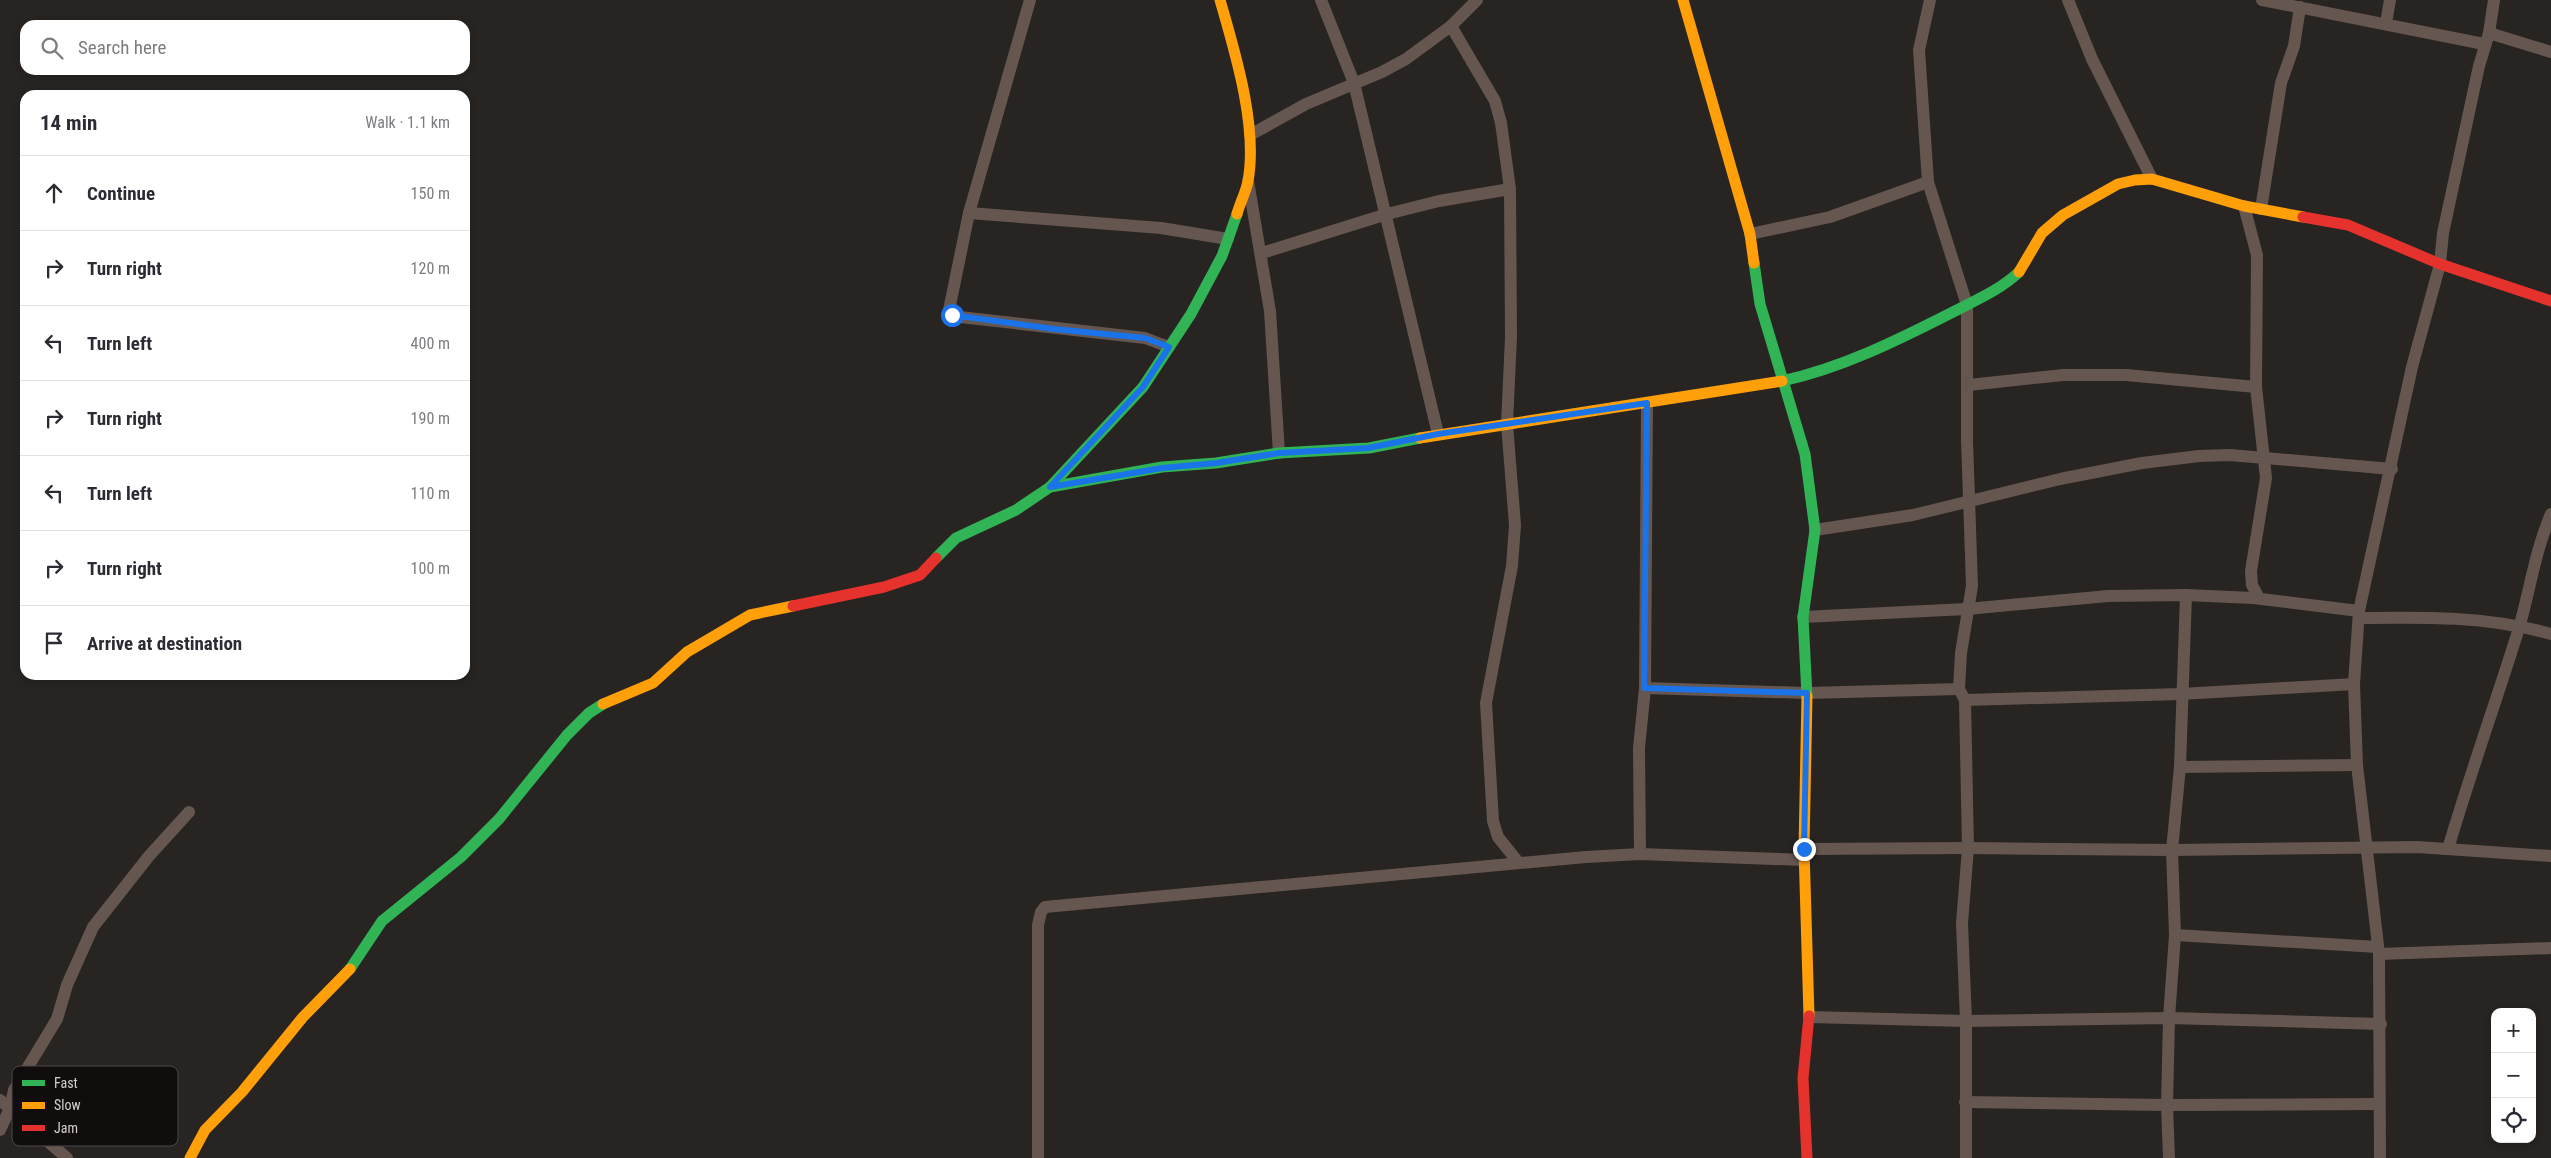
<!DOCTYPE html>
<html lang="en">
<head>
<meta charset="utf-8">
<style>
  body { margin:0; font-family:"Roboto Condensed",sans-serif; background:#f7f7f7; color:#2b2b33 }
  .controls { position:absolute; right:15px; bottom:15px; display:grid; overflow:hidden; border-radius:10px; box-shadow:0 2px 8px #0003 }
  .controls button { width:45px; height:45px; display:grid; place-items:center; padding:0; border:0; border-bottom:1px solid #e1e1e2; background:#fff; color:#2b2b33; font:25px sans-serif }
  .stop { position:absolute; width:15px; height:15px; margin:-11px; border:4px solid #1a73e8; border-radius:50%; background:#fff }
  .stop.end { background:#1a73e8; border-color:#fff; box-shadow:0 1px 5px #0008 }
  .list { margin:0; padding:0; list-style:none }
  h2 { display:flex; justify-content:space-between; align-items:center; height:65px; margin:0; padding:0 20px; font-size:21px }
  h2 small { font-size:16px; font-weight:400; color:#7c7c81 }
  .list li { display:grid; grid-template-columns:32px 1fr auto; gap:15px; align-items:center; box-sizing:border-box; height:75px; padding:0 20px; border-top:1px solid #e1e1e2 }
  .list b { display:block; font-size:19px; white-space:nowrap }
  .list em { font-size:16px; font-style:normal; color:#7c7c81 }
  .icon { flex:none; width:28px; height:28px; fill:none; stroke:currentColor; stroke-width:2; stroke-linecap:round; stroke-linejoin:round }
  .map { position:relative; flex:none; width:2551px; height:1158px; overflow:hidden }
  .search { position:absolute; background:#fff; box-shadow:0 2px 8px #0003; left:20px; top:20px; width:450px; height:55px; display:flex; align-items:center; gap:12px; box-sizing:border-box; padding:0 18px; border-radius:15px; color:#7c7c81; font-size:19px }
  .panel { position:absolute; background:#fff; box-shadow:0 2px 8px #0003; left:20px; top:90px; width:450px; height:590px; border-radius:15px }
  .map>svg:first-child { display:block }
</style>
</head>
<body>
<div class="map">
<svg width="2551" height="1158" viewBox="0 0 2551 1158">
  <rect width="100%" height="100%" fill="#272422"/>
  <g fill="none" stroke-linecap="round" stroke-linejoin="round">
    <g stroke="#655650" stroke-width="12">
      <path d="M1030,0L969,213L949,310L952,315L960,317L1145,338L1169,347"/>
      <path d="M1321,0L1354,83L1438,434"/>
      <path d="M1930,0L1919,50L1928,182L1967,305V440L1972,586L1961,653L1959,689L1965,700L1968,848L1962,923L1966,1021V1158"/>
      <path d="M2068,0L2092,59L2152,179"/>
      <path d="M2262,0L2484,44"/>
      <path d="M2386,23L2390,0"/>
      <path d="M1451,26L1495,101L1501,123L1510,189L1511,337L1507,424L1515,525L1512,566L1486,703L1493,821L1498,837L1518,862"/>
      <path d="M2489,33L2551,52"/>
      <path d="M1250,135L1306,104L1382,72L1406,59L1451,26L1477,0"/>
      <path d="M1248,181L1270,311L1279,453"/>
      <path d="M2244,206L2257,255L2256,387L2266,478L2251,571L2252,585L2259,598"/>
      <path d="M2261,209L2281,83L2294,46L2300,7"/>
      <path d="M969,213L1161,228L1228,239"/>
      <path d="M1750,234L1830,217L1928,182"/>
      <path d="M1262,253L1387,214L1439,201L1510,189"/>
      <path d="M1969,385L2063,375H2126L2256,387"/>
      <path d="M1815,530L1913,515L2060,479L2142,463L2199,456L2230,455L2392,469"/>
      <path d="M1803,617L1967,609L2108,596L2186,595L2253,598L2359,611"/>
      <path d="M2359,618C2424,617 2488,616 2551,634"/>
      <path d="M1645,688L1807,693L1959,689"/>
      <path d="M1965,700L2181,694L2354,684"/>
      <path d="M2180,767L2357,765"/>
      <path d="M1804,849L1968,848L2172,850L2417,847L2551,856"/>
      <path d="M2448,849C2470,774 2496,702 2519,628C2530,590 2535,551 2551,514"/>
      <path d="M1640,854L1639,748L1645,688L1647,403"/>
      <path d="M2175,935L2378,947"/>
      <path d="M2379,954L2551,948"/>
      <path d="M1809,1017L1966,1021L2169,1018L2381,1024"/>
      <path d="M0,1100L67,1158"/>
      <path d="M1965,1102L2167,1105L2378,1104"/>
      <path d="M0,1130L10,1108L14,1090L57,1019L67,985L93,927L149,856L189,812"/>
      <path d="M1038,1158V925L1041,912L1045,907L1586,857L1640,854L1804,860"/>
      <path d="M2169,1158L2167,1105L2169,1018L2175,935L2172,850L2180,767L2186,595"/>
      <path d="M2380,1158L2379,954L2357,765L2354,684L2359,611L2412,367L2440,264L2443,233L2479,66L2489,33L2494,0"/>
    </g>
    <g stroke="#30b455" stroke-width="11">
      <path d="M1754,263L1760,304L1805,454L1815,530L1803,617L1807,696"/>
      <path d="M1782,381C1842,368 1898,340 1953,312C1976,300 2000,290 2019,272"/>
      <path d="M1050,487L1162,467L1216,463L1279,453L1369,448L1420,438"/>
      <path d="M936,558L956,538L1016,510L1050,487L1143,387L1191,314L1222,256L1237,214"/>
      <path d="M350,969L382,921L461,857L499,819L567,735L589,713L603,704"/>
    </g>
    <g stroke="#ff9f0a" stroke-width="11">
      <path d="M1220,0C1235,52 1258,127 1248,181C1246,192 1240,203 1237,214"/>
      <path d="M1683,0L1750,234L1754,263"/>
      <path d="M2019,272L2042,233L2063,215L2118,184L2135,180L2152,179L2244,206L2303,217"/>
      <path d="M1420,438L1782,381"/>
      <path d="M1807,696L1804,849L1809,1016"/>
      <path d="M603,704L653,683L687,652L750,615L793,606"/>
      <path d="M190,1158L205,1130L242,1092L303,1017L350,969"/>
    </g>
    <g stroke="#e5322d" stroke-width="11">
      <path d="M2303,217L2348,225L2440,264L2551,301"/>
      <path d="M793,606L884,587L920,575L936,558"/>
      <path d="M1807,1158L1803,1078L1809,1016"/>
    </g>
  </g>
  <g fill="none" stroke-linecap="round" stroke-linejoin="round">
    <path stroke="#1a73e8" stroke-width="6" d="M952,315L1054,329L1145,338L1169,347L1143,387L1050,487L1162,468L1216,463L1279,453L1368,448L1438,434L1647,403L1644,688L1807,693L1804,849"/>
  </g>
  <rect x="12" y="1066" width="166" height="80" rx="8" fill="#100d0c" stroke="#4b4846" stroke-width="1"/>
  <rect x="22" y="1080" width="23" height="6" fill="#30b455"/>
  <rect x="22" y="1102" width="23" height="7" fill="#ff9f0a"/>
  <rect x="22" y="1125" width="23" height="6" fill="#e5322d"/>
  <g font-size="14" fill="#d4d0ce">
    <text x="54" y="1088">Fast</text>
    <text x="54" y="1110">Slow</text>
    <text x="54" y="1133">Jam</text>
  </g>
</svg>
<div class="controls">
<button>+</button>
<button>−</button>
<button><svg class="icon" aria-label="locate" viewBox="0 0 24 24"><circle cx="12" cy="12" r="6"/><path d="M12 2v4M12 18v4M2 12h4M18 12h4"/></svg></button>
</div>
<div class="stop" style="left:952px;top:315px"></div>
<div class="stop end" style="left:1804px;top:849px"></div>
<div class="search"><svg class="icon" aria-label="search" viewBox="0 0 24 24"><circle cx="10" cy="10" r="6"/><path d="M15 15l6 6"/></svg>Search here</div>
<section class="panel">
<h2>14 min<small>Walk · 1.1 km</small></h2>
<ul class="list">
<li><svg class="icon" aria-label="ahead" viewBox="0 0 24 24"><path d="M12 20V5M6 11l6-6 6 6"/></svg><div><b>Continue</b></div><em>150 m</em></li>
<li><svg class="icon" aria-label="right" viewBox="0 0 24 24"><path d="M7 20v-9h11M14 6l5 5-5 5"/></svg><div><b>Turn right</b></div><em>120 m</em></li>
<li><svg class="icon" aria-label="left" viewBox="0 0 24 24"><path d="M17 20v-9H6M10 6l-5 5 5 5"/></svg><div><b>Turn left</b></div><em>400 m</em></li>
<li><svg class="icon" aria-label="right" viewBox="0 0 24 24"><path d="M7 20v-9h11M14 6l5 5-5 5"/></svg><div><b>Turn right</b></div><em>190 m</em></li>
<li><svg class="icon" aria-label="left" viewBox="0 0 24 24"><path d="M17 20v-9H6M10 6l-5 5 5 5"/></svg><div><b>Turn left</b></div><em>110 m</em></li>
<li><svg class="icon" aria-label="right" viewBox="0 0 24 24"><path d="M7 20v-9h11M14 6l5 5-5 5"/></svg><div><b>Turn right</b></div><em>100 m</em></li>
<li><svg class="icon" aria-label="arrive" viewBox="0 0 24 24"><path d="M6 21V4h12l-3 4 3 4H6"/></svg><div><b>Arrive at destination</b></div></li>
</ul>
</section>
</div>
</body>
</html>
